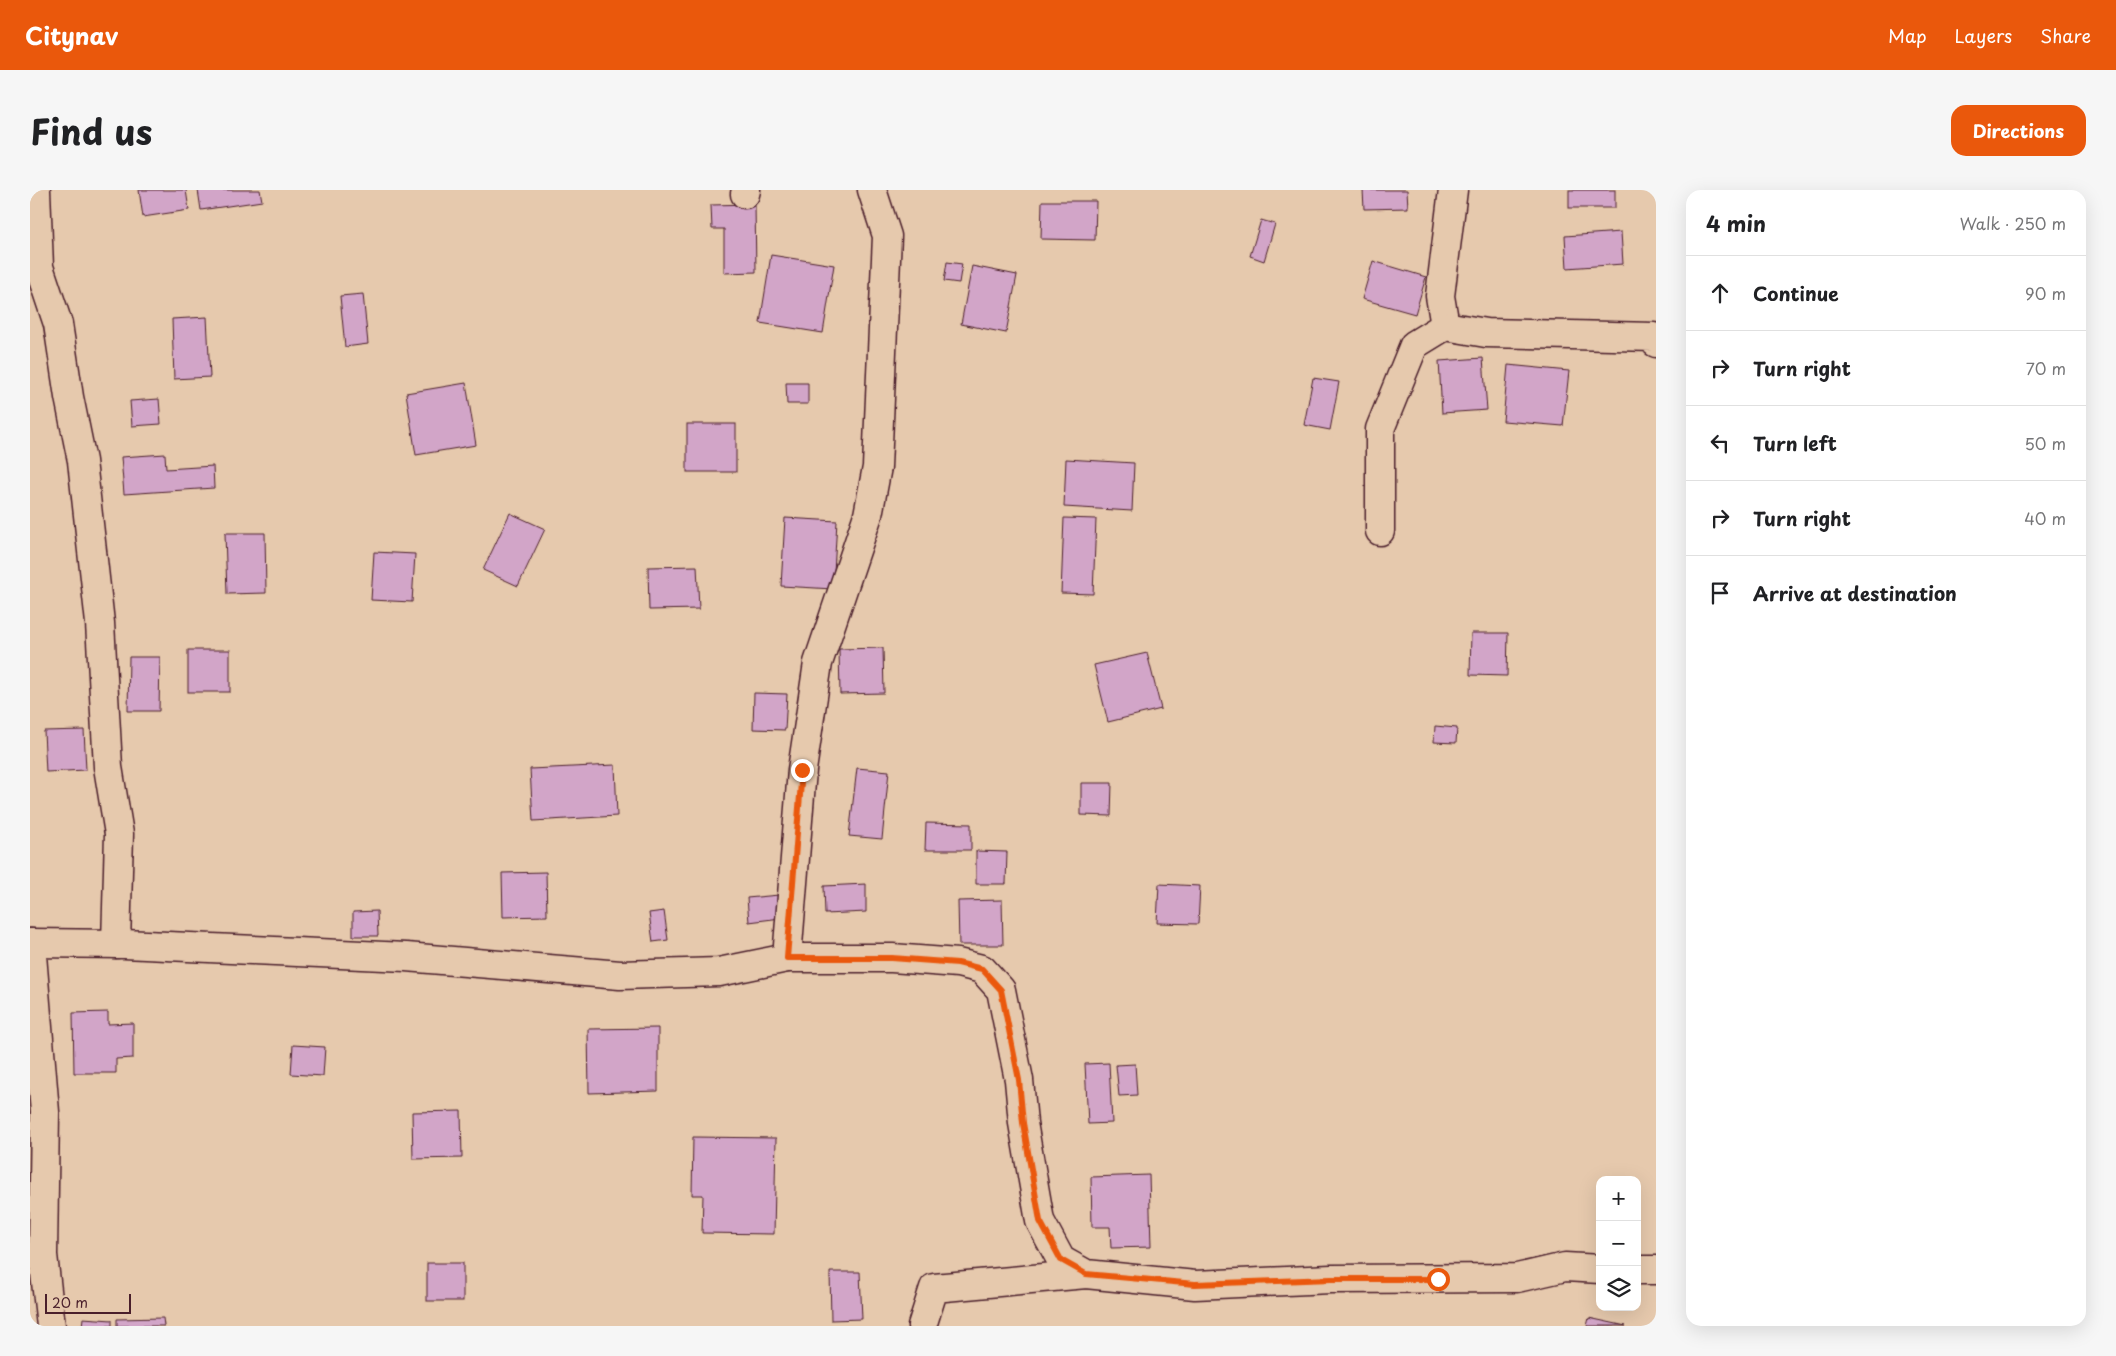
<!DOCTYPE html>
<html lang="en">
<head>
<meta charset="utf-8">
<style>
  body { margin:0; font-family:"Playpen Sans",sans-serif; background:#f6f6f6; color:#202124 }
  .controls { position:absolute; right:15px; bottom:15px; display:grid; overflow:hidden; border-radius:10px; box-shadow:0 5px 20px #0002 }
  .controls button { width:45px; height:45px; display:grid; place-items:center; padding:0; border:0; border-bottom:1px solid #e0e0e0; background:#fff; color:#202124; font:25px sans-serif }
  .scale { position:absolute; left:15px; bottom:12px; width:86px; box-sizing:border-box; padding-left:5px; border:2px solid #4a1f2b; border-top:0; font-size:14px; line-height:18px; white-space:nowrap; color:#4a1f2b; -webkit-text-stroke:4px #e6c9ad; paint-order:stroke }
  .stop { position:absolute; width:15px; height:15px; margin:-11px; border:4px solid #ea580c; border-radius:50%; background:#fff }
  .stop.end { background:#ea580c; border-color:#fff; box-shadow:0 1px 5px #0008 }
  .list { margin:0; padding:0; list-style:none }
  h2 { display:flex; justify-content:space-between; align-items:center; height:65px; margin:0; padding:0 20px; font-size:21px }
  h2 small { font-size:16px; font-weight:400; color:#757577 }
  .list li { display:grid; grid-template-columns:32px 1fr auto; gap:15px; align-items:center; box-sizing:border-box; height:75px; padding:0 20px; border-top:1px solid #e0e0e0 }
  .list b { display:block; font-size:19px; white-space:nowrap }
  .list em { font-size:16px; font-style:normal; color:#757577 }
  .icon { flex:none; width:28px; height:28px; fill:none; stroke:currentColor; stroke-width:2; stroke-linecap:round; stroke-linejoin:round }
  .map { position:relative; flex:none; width:1626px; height:1136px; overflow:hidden; border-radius:15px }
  header { display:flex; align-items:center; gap:30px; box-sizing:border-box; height:70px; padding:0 25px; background:#ea580c; color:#fff }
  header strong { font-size:24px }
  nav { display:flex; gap:28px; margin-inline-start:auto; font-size:18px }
  .intro { display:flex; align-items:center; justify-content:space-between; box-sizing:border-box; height:120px; padding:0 30px }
  h1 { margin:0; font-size:35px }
  .button { padding:12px 22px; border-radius:15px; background:#ea580c; color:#fff; font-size:18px; font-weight:700 }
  main { display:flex; gap:30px; padding:0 30px }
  aside { flex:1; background:#fff; border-radius:15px; box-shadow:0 5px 20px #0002 }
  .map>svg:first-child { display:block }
</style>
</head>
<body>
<header>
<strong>Citynav</strong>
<nav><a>Map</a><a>Layers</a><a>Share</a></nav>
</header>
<div class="intro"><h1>Find us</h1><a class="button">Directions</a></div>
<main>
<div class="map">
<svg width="1626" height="1136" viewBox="0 0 1626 1136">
  <rect width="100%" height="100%" fill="#e6c9ad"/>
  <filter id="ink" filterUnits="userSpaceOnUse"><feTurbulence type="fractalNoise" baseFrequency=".02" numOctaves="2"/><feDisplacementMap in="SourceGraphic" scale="10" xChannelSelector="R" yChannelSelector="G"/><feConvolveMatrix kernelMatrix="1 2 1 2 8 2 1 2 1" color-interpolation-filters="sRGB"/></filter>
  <g filter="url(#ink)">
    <g fill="#d2a5c8" stroke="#4a1f2b">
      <path d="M109,0H156L159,20L113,27Z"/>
      <path d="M168,0H230L232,11L171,20Z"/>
      <path d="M1333,0H1377L1378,18L1334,19Z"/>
      <rect x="1539" y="0" width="46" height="18"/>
      <path d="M1012,11H1066L1065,50L1011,49Z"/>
      <path d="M725,14L726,82L694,83V39H682L681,15Z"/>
      <path d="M1231,30L1245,34L1234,71L1220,66Z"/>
      <path d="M1591,42L1593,74L1537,78L1535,46Z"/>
      <path d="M741,65L804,75L793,143L730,133Z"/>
      <path d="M1343,71L1396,87L1385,124L1332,109Z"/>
      <path d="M917,72L932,74L929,93L914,91Z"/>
      <path d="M942,76L987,85L976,143L931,134Z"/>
      <path d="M333,104L338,154L315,157L310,106Z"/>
      <path d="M177,127L180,187L144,189L142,129Z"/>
      <path d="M1453,168L1457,220L1412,223L1409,171Z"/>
      <path d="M1478,175L1539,181L1533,236L1473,231Z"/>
      <path d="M1283,188L1309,192L1300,240L1274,235Z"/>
      <path d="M436,193L446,255L386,265L376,203Z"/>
      <path d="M756,193H778V214H757Z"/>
      <path d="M129,209L131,234L102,236L100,211Z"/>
      <rect x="657" y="234" width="49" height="48"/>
      <path d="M135,264L136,279L183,276L184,298L94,304L91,267Z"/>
      <path d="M1036,269L1104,273L1102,321L1034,317Z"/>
      <path d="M480,323L515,339L488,396L453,380Z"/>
      <path d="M755,328L807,331L803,399L751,396Z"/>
      <path d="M1034,328L1066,329L1063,404L1031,403Z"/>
      <path d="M195,343H235L236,403L197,404Z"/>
      <path d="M344,362L385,364L382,412L341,410Z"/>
      <path d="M667,376L669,419L619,420L618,377Z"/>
      <path d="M1441,443H1478L1477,486L1440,485Z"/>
      <path d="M853,458L854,503L810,504L809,459Z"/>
      <rect x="158" y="460" width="42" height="42"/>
      <path d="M1117,463L1131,519L1078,532L1064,475Z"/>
      <path d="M99,467H130L129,521H98Z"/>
      <path d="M724,503L757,504L755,540L723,539Z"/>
      <path d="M1405,536L1427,538L1426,553L1404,552Z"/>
      <path d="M54,540L56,580L16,582L14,541Z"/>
      <path d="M585,575L587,626L503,631L500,579Z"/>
      <path d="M827,578L859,581L852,649L819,646Z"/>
      <path d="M1051,593H1082L1081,626L1051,625Z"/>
      <path d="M896,633L941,634V660H895Z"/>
      <path d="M946,661L977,662L976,694H946Z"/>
      <path d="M516,682L517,726L473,727L472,683Z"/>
      <path d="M836,694V722L795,724L794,696Z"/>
      <path d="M1129,694L1170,696L1168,734L1127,733Z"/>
      <path d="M749,705L751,728L719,732L717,708Z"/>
      <path d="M972,710L973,755H929L928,711Z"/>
      <path d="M347,721L348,746H323V722Z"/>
      <path d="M634,721L638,750L623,752L619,723Z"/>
      <path d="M78,822V834L103,833V868L86,869V883H44L43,823Z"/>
      <path d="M628,838V901L559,903L558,839Z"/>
      <path d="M263,855L295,857L293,886L261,884Z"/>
      <path d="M1079,873L1082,933L1058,934L1055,874Z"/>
      <path d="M1105,874L1107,905L1089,906L1086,875Z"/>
      <path d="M431,921L432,968L383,969L382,922Z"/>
      <path d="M663,947L746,948L744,1044L672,1043L673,1005H662Z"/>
      <path d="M1119,985L1121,1057L1081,1058L1080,1037H1062L1061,987Z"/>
      <rect x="397" y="1073" width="36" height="38"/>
      <path d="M800,1082H830L832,1129L801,1130Z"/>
      <path d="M53,1128L82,1130V1136H52Z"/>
      <path d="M133,1128L134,1136H87V1129Z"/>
      <path d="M1559,1128L1596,1136H1557Z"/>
    </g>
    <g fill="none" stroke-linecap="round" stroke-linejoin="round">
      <g stroke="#4a1f2b" stroke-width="31">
        <g id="minor">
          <path d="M6,0L9,77L28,134L39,207L52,271L70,433L78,577L89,644L86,754"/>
          <path d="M1423,0L1410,106L1415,136L1456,143L1624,147L1626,153"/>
          <path d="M715,4L716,0"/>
          <path d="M1350,341V239L1384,155L1415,136"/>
          <path d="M0,753L94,754L376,767L590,785L689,782L757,768H862L928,773L952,779L971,800L989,890L993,933L1010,1031L1031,1070L1056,1084L1165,1095L1301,1089L1487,1088L1535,1077L1570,1079"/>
          <path d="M1,753L15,922L13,1065L21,1136"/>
          <path d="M757,768L772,580L788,473L838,325L847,277L857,46L842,0"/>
          <path d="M1607,1080H1626"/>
          <path d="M892,1136L904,1098L1056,1084"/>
        </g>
      </g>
      <use href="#minor" stroke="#e6c9ad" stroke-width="28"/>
    </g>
  </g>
  <g fill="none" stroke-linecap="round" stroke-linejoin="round" filter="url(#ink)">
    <path stroke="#ea580c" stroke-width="6" d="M772,580L757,768H862L928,773L952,779L971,800L989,890L993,933L1010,1031L1031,1070L1056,1084L1165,1094L1301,1089H1408"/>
  </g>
</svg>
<div class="controls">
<button>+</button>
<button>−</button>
<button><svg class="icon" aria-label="layers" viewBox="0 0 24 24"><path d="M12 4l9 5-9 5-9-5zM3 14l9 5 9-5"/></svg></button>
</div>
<div class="scale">20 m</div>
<div class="stop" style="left:1408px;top:1089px"></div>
<div class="stop end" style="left:772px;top:580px"></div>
</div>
<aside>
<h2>4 min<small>Walk · 250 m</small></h2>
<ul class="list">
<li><svg class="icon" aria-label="ahead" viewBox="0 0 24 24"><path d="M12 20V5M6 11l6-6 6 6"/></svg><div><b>Continue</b></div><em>90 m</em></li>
<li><svg class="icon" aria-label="right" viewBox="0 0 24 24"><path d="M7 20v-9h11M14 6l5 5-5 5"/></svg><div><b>Turn right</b></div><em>70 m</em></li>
<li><svg class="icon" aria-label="left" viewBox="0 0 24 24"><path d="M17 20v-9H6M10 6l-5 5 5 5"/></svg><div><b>Turn left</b></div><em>50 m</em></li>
<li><svg class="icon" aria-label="right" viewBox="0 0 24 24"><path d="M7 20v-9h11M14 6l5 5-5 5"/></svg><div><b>Turn right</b></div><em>40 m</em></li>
<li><svg class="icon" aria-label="arrive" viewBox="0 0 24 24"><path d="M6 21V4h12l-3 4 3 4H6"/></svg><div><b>Arrive at destination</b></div></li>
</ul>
</aside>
</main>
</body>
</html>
